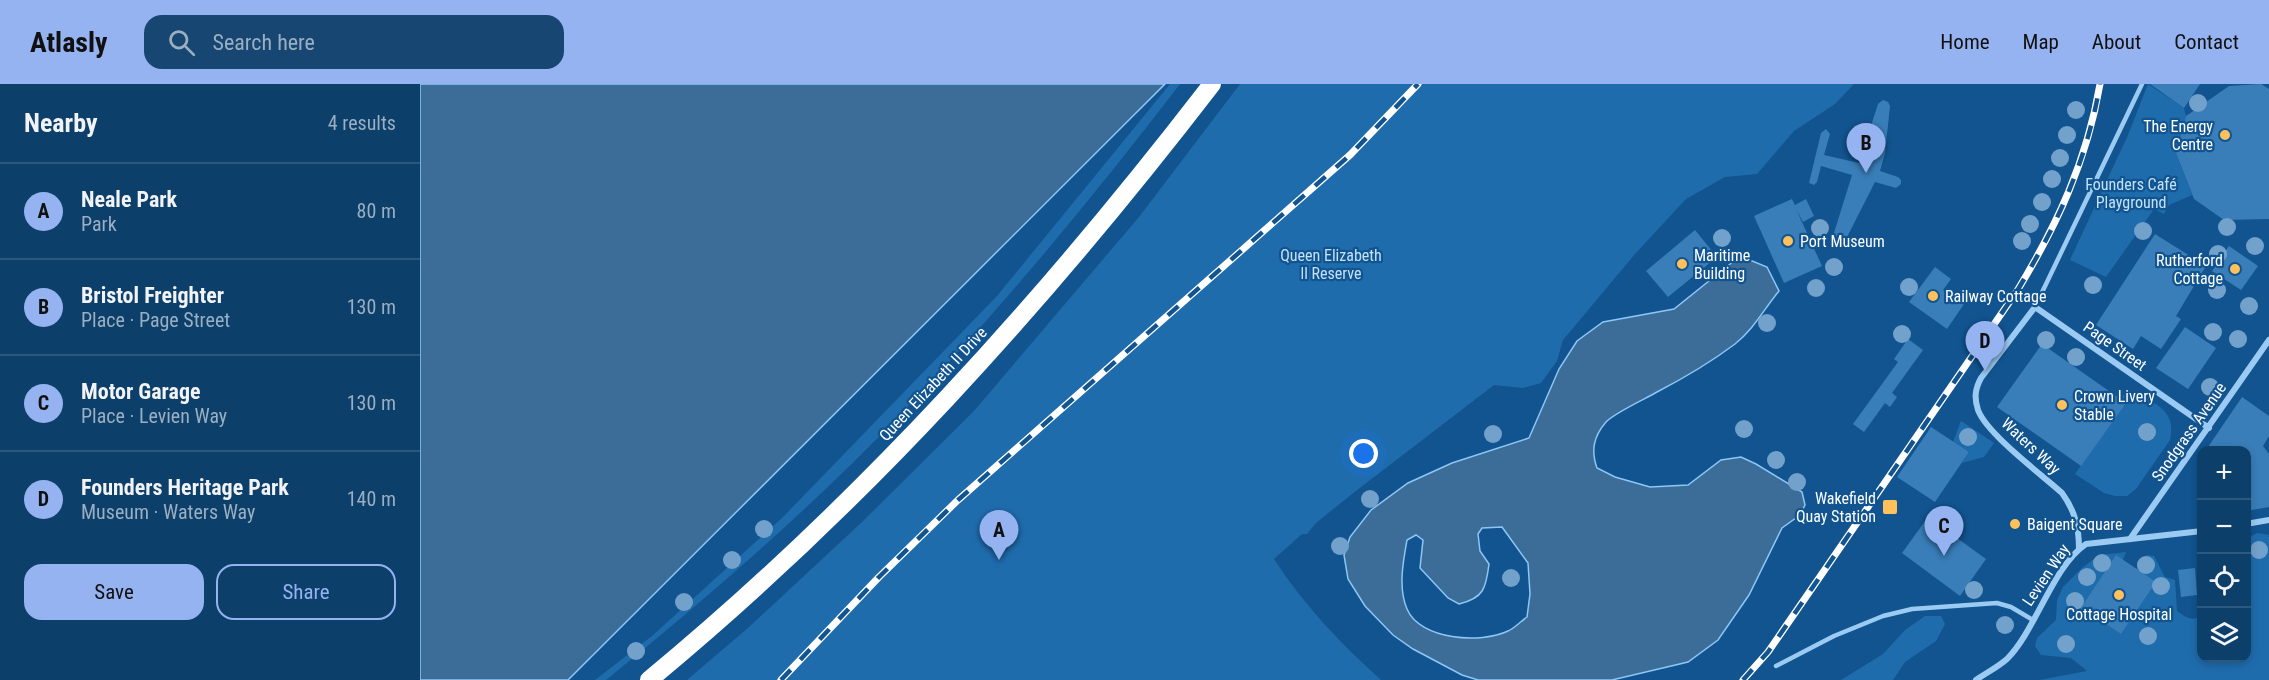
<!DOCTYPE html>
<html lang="en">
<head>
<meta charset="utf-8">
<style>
  body { margin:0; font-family:"Roboto Condensed",sans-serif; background:#164671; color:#f1f3f6 }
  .controls { position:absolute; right:18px; bottom:18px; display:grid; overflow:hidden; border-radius:12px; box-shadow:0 3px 9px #0003 }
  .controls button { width:54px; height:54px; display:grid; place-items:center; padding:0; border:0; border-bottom:2px solid #2d587e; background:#0d3f6b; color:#f1f3f6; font:30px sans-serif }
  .you { position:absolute; left:944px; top:370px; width:21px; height:21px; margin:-15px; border:4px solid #fff; border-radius:50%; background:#1a73e8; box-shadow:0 0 0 9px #1a73e833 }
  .badge { display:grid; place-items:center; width:39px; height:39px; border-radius:50%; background:#95b2f1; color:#111; font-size:20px; font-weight:700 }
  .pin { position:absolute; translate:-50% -50px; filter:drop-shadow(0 2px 3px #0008) }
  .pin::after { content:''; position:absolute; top:32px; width:21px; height:18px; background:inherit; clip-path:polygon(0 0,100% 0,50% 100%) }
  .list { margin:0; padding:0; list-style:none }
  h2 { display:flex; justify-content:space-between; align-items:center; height:78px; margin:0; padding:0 24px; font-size:26px }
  h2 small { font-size:20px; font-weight:400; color:#9aafc1 }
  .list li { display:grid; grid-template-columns:39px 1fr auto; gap:18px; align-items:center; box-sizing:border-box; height:96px; padding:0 24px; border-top:2px solid #2d587e }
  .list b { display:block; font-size:22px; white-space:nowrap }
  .list p { margin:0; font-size:20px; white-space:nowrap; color:#9aafc1 }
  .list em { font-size:20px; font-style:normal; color:#9aafc1 }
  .actions { display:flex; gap:12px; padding:18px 24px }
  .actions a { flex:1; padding:14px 0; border:2px solid #95b2f1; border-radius:18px; text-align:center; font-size:21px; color:#95b2f1 }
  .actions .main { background:#95b2f1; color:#111 }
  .icon { flex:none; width:33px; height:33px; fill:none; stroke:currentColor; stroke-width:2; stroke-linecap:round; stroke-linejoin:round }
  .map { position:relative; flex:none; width:1849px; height:596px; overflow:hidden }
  header { display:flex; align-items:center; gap:36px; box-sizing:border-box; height:84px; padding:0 30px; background:#95b2f1; color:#111 }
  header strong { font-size:28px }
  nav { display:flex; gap:33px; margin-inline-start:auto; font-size:21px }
  .search { width:420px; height:54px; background:#164671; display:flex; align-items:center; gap:15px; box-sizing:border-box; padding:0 21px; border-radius:18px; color:#9aafc1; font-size:22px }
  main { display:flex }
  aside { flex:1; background:#0d3f6b }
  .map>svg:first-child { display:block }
</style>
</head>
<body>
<header>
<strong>Atlasly</strong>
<div class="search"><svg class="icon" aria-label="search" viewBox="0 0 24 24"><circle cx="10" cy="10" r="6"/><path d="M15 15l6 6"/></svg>Search here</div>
<nav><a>Home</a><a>Map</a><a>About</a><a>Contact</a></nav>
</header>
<main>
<aside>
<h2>Nearby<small>4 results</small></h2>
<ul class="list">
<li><span class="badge">A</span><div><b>Neale Park</b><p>Park</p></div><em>80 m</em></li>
<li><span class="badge">B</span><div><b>Bristol Freighter</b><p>Place · Page Street</p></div><em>130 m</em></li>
<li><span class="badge">C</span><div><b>Motor Garage</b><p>Place · Levien Way</p></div><em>130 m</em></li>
<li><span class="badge">D</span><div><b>Founders Heritage Park</b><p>Museum · Waters Way</p></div><em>140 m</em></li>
</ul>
<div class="actions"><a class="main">Save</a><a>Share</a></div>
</aside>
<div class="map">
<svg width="1849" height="596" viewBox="0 0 1849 596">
  <rect width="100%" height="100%" fill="#11548f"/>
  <g fill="#1f6cad">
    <path d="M750,0H760C672,115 579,227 479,332C388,427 288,513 186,596H175L232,552L362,434L577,212Z"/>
    <path d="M820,0H1434L1415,20L1374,47L1337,90L1305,93L1266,115L1215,170L1143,256L1137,277L1121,299L1103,304L1074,301L932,410L896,439L887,450H882L854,475C883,520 921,560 961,596H267L329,543L442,438L554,327L719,133Z"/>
    <path d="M1728,0L1764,24L1766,32L1756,69L1772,111L1749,121L1744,130L1734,125L1686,193L1650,176L1708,51Z"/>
    <path d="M1714,307C1735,320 1757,326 1750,356L1716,405L1707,412H1695L1684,409L1655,390L1705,319L1698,313Z"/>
    <path d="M1541,337L1574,359L1564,373L1542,379L1549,368L1533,358Z"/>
    <path d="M1837,449L1849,451V596H1619L1667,587L1651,574L1621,571L1615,562L1617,554L1636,536L1637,516L1643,503L1662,484L1679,471L1706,468L1703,476L1662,524L1701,550L1736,498L1716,485L1727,471L1734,472L1745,493L1755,496L1757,527C1766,533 1771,538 1781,532L1782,574H1826L1827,455Z"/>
    <path d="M1505,532H1521L1525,540L1516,557L1485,578L1473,596H1421L1463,570L1485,546Z"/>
  </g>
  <g fill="#3c6d99" stroke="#8cc7f6" stroke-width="1.5" fill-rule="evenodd">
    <path d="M0,0H745L148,596H0Z"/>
    <path d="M1320,172L1347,183L1359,207C1344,225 1334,245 1315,260C1291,278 1264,294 1237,308C1225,315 1194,329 1186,338C1173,353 1171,367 1177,384L1195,393L1230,403L1268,401L1301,376L1321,373L1336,380L1382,408L1385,421L1380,431L1362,444L1329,511L1298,556L1268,578L1192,596H1058L1042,591L993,565L973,551L945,522L928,495L924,471L930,453L951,426L988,399L1032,379L1109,354L1139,285L1157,257L1183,238L1254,225ZM1082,443L1108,479L1110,510L1107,533C1101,537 1095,544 1088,547C1061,560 1000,556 987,525C978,504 983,478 987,456L996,451L1003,456L1000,484L1028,514L1039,520C1064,514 1066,504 1069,480L1060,467L1058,450L1062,444Z"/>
  </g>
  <g fill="#397eb9">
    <path d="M1730,0H1780L1764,24Z"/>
    <path d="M1841,0L1849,5V135L1804,136L1774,115L1756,69L1766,32L1809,2Z"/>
    <path d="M1463,16L1468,18L1470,22L1465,69L1460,87L1478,93L1481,96V100L1476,104L1455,98L1425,157L1418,159L1413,152L1432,91L1401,82L1397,98L1394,101L1389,99L1401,49L1406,45L1410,50L1404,71L1439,79L1458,20Z"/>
    <path d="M1372,115L1375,121L1386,115L1394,132L1383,138L1376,125L1402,182L1364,199L1334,132Z"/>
    <path d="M1275,146L1297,173L1248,213L1226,187Z"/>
    <path d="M1735,150L1786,182L1756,232L1761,235L1741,265L1721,252L1713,265L1676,241Z"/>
    <path d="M1809,162L1838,182L1821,206L1792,187Z"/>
    <path d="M1515,183L1531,195L1523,206L1544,220L1527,245L1489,218Z"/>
    <path d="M1765,243L1796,264L1768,305L1736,284Z"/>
    <path d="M1488,255L1503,266L1472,309L1477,313L1470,323L1465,319L1444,348L1433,340L1478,278L1474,275Z"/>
    <path d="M1622,260L1706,319L1661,382L1577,323Z"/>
    <path d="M1822,313L1849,332V352L1843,362L1849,370V423L1826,427V366H1786Z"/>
    <path d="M1511,343L1549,368L1515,418L1477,393Z"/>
    <path d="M1508,433L1566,475L1540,512L1482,469Z"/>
    <path d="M1696,471L1736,498L1701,550L1661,524Z"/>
    <path d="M1775,484L1777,511L1761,513L1758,486Z"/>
  </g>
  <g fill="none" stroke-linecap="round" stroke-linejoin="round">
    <g stroke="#9bcbf2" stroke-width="4.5">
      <path d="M1615,223L1722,0"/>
      <path d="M1356,582L1414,552L1463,532L1492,525L1577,519L1591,523L1613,536"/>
    </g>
    <g stroke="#9bcbf2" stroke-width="6">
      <path d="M1826,440L1849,436"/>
      <path d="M1710,455L1849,256"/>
      <path d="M1659,465C1659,443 1655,427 1642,409C1621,390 1567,350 1558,326C1554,314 1555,305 1561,294L1615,223L1789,344"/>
      <path d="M1556,596C1566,589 1578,583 1587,575C1616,546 1633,482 1666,460L1782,447"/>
    </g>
    <path stroke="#fff" stroke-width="18" d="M229,596C441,421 625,217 792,0"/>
    <g stroke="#fff" stroke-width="7">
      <g id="rail">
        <path d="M361,596L459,493L538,416L930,71L998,0"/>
        <path d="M1323,596L1348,568L1597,207C1637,141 1667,77 1680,0"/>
      </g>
    </g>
    <use href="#rail" stroke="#11548f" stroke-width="4.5" stroke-dasharray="14" stroke-linecap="butt"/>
  </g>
  <g fill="#72a2cc">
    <circle cx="1778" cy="19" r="9"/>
    <circle cx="1656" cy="26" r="9"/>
    <circle cx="1647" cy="51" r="9"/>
    <circle cx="1640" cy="74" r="9"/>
    <circle cx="1632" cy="95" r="9"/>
    <circle cx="1622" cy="118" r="9"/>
    <circle cx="1610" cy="140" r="9"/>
    <circle cx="1807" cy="143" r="9"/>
    <circle cx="1400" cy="144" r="9"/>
    <circle cx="1723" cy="147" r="9"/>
    <circle cx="1302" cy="154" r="9"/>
    <circle cx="1602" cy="157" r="9"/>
    <circle cx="1835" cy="162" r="9"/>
    <circle cx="1798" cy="170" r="9"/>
    <circle cx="1414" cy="183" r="9"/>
    <circle cx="1673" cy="201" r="9"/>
    <circle cx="1489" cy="203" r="9"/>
    <circle cx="1396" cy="204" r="9"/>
    <circle cx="1797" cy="206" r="9"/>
    <circle cx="1829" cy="222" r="9"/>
    <circle cx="1347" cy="239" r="9"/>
    <circle cx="1793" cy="248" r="9"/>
    <circle cx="1482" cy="250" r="9"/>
    <circle cx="1818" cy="255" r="9"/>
    <circle cx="1626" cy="256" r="9"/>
    <circle cx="1656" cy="273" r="9"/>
    <circle cx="1790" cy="303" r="9"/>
    <circle cx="1324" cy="345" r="9"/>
    <circle cx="1727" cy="348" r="9"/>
    <circle cx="1073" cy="350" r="9"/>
    <circle cx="1548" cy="353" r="9"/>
    <circle cx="1356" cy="376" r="9"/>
    <circle cx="1377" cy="398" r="9"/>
    <circle cx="950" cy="415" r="9"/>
    <circle cx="344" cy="445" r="9"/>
    <circle cx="920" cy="462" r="9"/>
    <circle cx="1839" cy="466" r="9"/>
    <circle cx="312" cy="476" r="9"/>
    <circle cx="1682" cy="479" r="9"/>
    <circle cx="1726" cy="481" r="9"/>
    <circle cx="1667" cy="493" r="9"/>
    <circle cx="1091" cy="494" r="9"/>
    <circle cx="1741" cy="502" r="9"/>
    <circle cx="1554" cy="506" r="9"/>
    <circle cx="1655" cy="517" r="9"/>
    <circle cx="264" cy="518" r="9"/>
    <circle cx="1585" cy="541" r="9"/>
    <circle cx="1728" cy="552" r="9"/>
    <circle cx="1646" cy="560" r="9"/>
    <circle cx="216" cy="567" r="9"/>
  </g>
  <g fill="#ffc15c" stroke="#11548f" stroke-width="2">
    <circle cx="1805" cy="51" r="6"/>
    <circle cx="1368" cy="157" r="6"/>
    <circle cx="1262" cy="180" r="6"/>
    <circle cx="1815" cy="185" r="6"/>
    <circle cx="1513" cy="212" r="6"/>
    <circle cx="1642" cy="321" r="6"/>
    <rect x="1462" y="415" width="16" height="16" rx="3"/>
    <circle cx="1595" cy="440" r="6"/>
    <circle cx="1699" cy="511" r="6"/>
  </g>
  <g text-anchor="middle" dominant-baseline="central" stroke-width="4.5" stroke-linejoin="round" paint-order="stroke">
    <g font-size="16" fill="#fff" stroke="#11548f" text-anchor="start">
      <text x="1793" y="42" text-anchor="end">The Energy<tspan x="1793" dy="18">Centre</tspan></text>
      <text x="1380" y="157">Port Museum</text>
      <text x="1274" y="171">Maritime<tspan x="1274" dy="18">Building</tspan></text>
      <text x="1803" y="176" text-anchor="end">Rutherford<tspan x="1803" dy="18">Cottage</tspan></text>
      <text x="1525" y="212">Railway Cottage</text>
      <text x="1654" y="312">Crown Livery<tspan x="1654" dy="18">Stable</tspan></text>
      <text x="1456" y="414" text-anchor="end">Wakefield<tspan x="1456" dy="18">Quay Station</tspan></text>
      <text x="1607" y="440">Baigent Square</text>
      <text x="1699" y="530" text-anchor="middle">Cottage Hospital</text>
    </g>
    <g font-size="16" fill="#c2e2fd" stroke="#11548f">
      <text x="1711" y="100">Founders Café<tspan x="1711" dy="18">Playground</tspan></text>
      <text x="911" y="171">Queen Elizabeth<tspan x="911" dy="18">ll Reserve</tspan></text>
    </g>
    <g font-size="16" fill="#fff" stroke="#11548f">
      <text transform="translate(1695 262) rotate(35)">Page Street</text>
      <text transform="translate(513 300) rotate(-47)">Queen Elizabeth II Drive</text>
      <text transform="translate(1769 348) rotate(-55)">Snodgrass Avenue</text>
      <text transform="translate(1611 362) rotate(43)">Waters Way</text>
      <text transform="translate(1626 491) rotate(-56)">Levien Way</text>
    </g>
  </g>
</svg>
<div class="controls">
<button>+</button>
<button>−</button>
<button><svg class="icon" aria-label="locate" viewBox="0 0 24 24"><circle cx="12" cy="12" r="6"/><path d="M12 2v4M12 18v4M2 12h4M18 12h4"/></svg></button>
<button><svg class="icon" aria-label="layers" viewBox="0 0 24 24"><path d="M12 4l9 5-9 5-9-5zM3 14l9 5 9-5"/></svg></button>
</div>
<div class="you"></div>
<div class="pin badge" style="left:579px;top:476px">A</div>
<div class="pin badge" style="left:1446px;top:89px">B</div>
<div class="pin badge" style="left:1524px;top:472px">C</div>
<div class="pin badge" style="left:1565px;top:287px">D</div>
</div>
</main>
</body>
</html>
